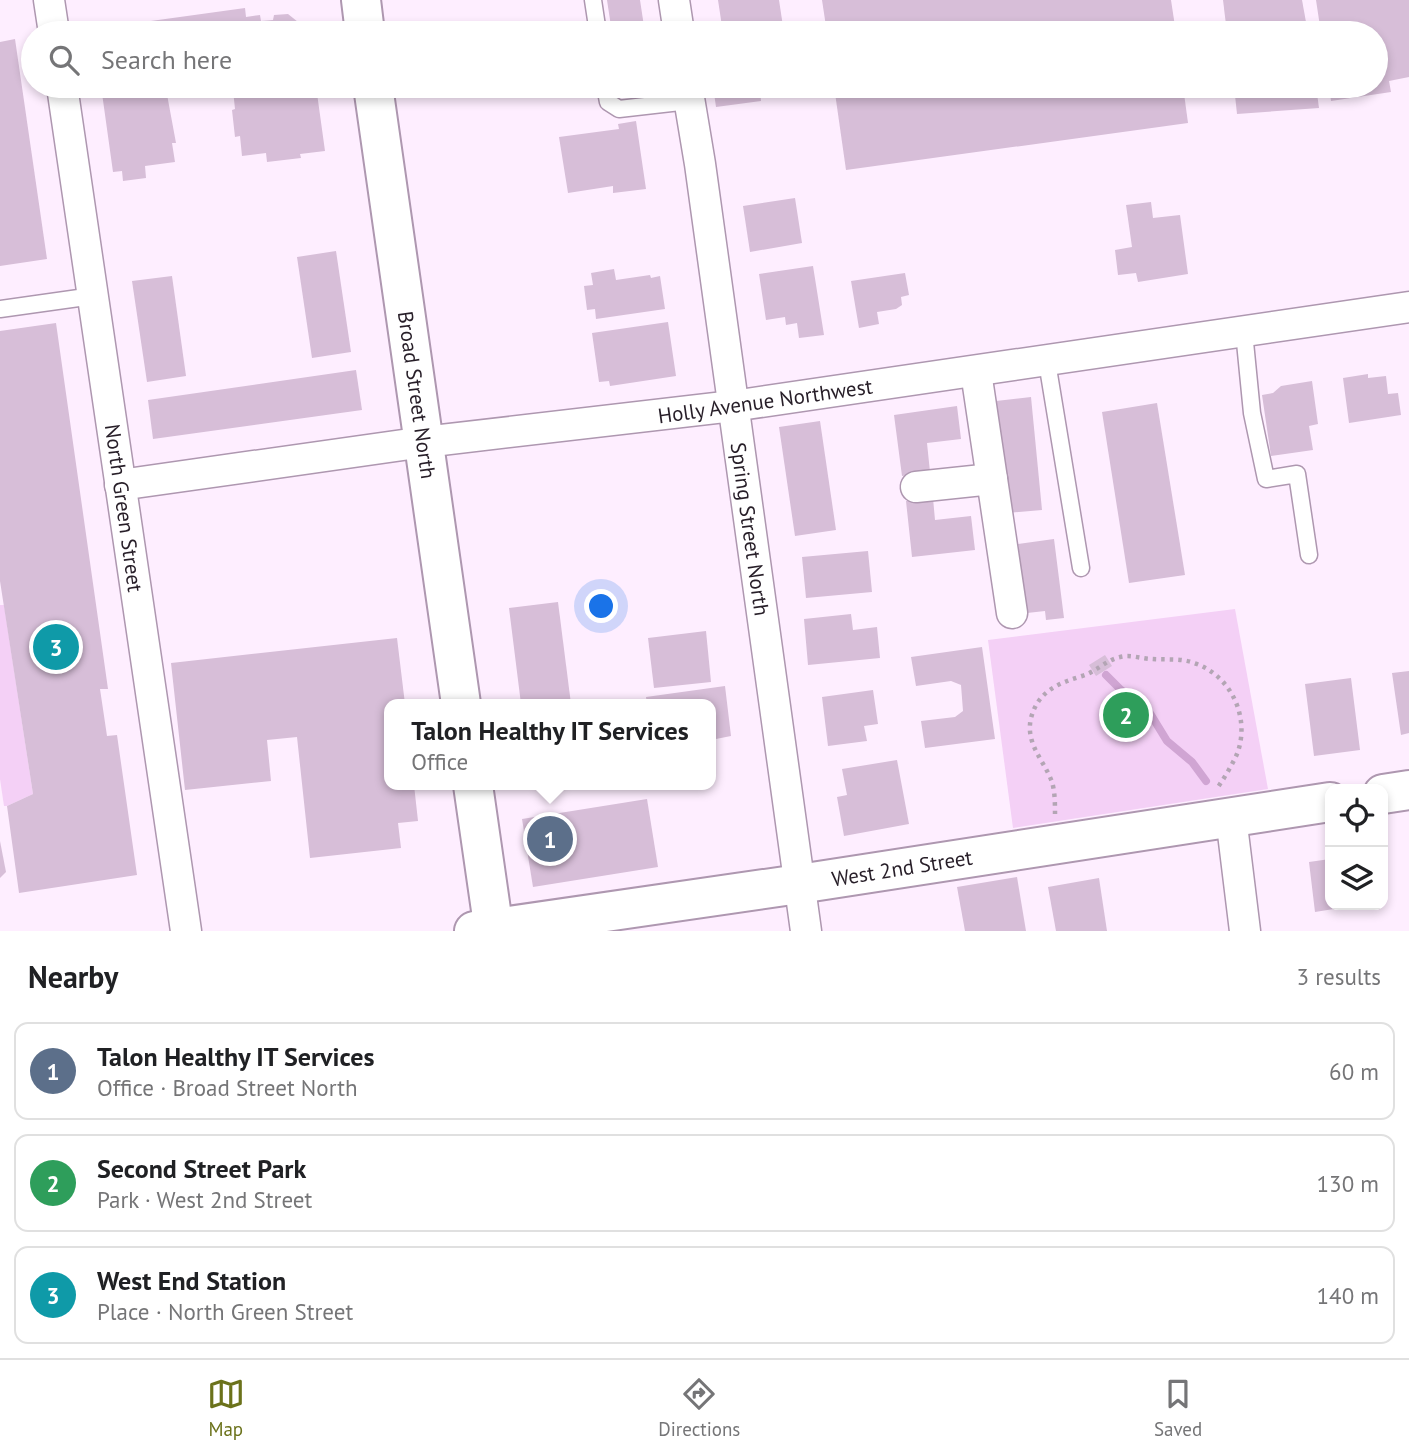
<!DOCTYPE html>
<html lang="en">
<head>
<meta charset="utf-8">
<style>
  body { margin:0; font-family:"PT Sans",sans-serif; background:#f6f6f6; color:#202124 }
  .controls { position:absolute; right:21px; bottom:21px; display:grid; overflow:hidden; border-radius:14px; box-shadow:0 4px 10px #0003 }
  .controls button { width:63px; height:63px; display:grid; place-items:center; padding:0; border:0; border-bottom:2px solid #e0e0e0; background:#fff; color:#202124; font:35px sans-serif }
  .you { position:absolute; left:602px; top:607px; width:24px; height:24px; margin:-18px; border:5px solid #fff; border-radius:50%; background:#1a73e8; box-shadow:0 0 0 10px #1a73e833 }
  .badge { display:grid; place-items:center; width:46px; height:46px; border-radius:50%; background:#6b721b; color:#fff; font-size:23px; font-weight:700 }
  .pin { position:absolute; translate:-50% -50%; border:4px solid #fff; box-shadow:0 2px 7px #0006 }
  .popup { position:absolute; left:384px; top:699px; width:332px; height:91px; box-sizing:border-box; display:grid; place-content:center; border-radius:14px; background:#fff; filter:drop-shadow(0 2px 5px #0005); font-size:23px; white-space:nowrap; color:#757577 }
  .popup b { font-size:26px; color:#202124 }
  .popup::after { content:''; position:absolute; left:50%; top:100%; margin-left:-14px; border:14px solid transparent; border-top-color:#fff }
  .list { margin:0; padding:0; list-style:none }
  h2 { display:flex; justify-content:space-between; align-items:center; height:91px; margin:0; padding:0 28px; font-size:30px }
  h2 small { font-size:23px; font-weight:400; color:#757577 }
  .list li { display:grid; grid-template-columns:46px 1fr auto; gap:21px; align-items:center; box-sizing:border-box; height:98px; margin:0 14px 14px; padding:0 14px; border:2px solid #e0e0e0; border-radius:14px }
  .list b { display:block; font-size:26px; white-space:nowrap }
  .list p { margin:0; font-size:23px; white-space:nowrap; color:#757577 }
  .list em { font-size:23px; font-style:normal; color:#757577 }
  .icon { flex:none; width:38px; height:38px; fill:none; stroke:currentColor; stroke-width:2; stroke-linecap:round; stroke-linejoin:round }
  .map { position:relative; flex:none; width:1409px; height:931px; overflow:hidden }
  .search { position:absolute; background:#fff; box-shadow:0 4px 10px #0003; left:21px; right:21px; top:21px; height:77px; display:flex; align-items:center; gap:18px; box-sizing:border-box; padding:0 24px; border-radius:38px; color:#757577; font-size:26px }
  .sheet { height:427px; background:#fff }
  nav { display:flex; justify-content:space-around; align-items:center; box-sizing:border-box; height:98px; border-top:2px solid #e0e0e0; background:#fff; font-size:19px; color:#757577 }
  nav a { display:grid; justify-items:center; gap:4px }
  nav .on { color:#6b721b }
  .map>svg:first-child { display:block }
</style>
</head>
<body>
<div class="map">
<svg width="1409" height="931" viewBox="0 0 1409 931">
  <rect width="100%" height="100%" fill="#feeeff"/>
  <g fill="#f4d0f6">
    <path d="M0,605H4L33,794L7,806H4L0,779Z"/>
    <path d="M1235,609L1268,789L1013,828L988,640Z"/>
  </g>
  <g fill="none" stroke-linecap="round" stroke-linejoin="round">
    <path stroke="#d0a5d3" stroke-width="8" d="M1106,675L1121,690L1148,710L1167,741L1192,762L1206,781"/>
  </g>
  <g fill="#d7bed8">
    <path d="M607,0H640L645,33H612Z"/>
    <path d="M718,0H779L784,33H723Z"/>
    <path d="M822,0H1171L1176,33H827Z"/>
    <path d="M1223,0H1302L1308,33H1227Z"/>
    <path d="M1316,0H1409V77L1389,81L1391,92L1331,101L1329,86H1376V33H1321Z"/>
    <path d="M245,8L246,17L260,15L261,21L273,20L274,15L288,14L298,22L299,30L309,29V33H94L93,29Z"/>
    <path d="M15,39L47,259L0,266V42Z"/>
    <path d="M101,86H174L166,89L176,143H172L175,162L145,166L146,178L123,181L122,171L113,172Z"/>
    <path d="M178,86H219V87L179,93Z"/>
    <path d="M229,86H316L325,151L300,154L301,158L267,162L266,153L242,156L240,136L235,137L232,110L235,109L233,90L230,91Z"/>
    <path d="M619,86H652L653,92L621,97Z"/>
    <path d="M713,86H768V87L760,89L761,101L716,107Z"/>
    <path d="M834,86H1183L1188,123L846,170Z"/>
    <path d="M1234,86H1316L1319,108L1237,114Z"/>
    <path d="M636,121L646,189L613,193V186L568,193L559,137L619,129L618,124Z"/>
    <path d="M795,198L802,243L750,252L743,206Z"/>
    <path d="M1151,202L1153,218L1180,215L1188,274L1138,282L1136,273L1118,275L1115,250L1132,247L1126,205Z"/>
    <path d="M336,251L351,352L312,358L297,257Z"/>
    <path d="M813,266L824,335L799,338L797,323L786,325L785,317L766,320L759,274Z"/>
    <path d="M614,269L616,280L650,275L651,278L660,276L665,309L596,319L595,309L587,310L584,286L593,285L591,273Z"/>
    <path d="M905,273L909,295L901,297L902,305L896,309L877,312L879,324L859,328L851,281Z"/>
    <path d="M172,276L186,376L147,382L132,281Z"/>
    <path d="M668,322L676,376L610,386L609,381L599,382L592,333Z"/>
    <path d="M56,323L108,689H100L107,736L117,735L137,875L19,893L7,806L33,794L0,581V331Z"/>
    <path d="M356,370L362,410L153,439L148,400Z"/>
    <path d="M1368,374V378L1386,376L1388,394L1398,393L1401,415L1349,423L1343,378Z"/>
    <path d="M1312,381L1318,424L1309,426L1313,450L1271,456L1262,395L1273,393L1281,386Z"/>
    <path d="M1031,397L1042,510L1007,513L996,401Z"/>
    <path d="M1157,403L1185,575L1129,583L1102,412Z"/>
    <path d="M957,406L961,439L927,443L930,472L902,476L894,415Z"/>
    <path d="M820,421L836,530L795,536L779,427Z"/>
    <path d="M933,498L935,520L971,516L975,550L912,557L906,501Z"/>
    <path d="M1054,539L1064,618L1046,620L1045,611L1027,613L1018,544Z"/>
    <path d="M868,551L872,592L806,598L802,557Z"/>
    <path d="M558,602L571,704H521L509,608Z"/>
    <path d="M851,614L853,630L877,627L880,658L808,665L804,619Z"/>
    <path d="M706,631L711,682L654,688L648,638Z"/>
    <path d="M397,638L405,704H389V785H414L418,821L398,823L401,848L310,858L297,737L267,740L271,781L185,790L171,663Z"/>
    <path d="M982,647L995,739L925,748L921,721L955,717L963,711L961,685L951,681L916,686L911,657Z"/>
    <path d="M1105,655L1112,666L1096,676L1089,665Z"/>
    <path d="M1409,671V733L1401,735L1392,673Z"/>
    <path d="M1351,678L1360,750L1314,756L1305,684Z"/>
    <path d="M725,686L731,736L711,740V704H647L646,697Z"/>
    <path d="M873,690L878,724L864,726L867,741L828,746L822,697Z"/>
    <path d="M897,760L909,824L844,836L837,797L847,795L842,769Z"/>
    <path d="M647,799L658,867L533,887L522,819Z"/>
    <path d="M0,841L6,872L0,878Z"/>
    <path d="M1330,859V905L1352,906L1315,912L1309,862Z"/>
    <path d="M1017,877L1026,931H965L957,887Z"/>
    <path d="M1099,878L1107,931H1056L1048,887Z"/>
  </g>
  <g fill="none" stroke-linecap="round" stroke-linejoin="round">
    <g stroke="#ae97b0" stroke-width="19">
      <g id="lane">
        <path d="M593,0L598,33"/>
        <path d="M605,86L608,102L619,109L689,101"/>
        <path d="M0,309L93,296"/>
        <path d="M1244,332L1252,413L1266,479L1297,474L1309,555"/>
        <path d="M1047,362L1081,568"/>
      </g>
    </g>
    <g stroke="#ae97b0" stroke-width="33">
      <g id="street">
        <path d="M49,0L54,33"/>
        <path d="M674,0L679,33"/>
        <path d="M62,86L186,931"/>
        <path d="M687,86L700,164L806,931"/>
        <path d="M976,372L1012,613"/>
        <path d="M120,485L424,442L733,406L1409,307"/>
        <path d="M916,487L992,479"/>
        <path d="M1231,817L1245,931"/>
      </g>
    </g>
    <g stroke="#ae97b0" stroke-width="42">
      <g id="secondary">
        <path d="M361,0L365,33"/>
        <path d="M373,86L461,704"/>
        <path d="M473,785L494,931"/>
      </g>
    </g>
    <g stroke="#ae97b0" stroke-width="42">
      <g id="primary">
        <path d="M1383,794L1409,790"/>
        <path d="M474,931L799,884L1330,802"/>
      </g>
    </g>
    <path stroke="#b3a5b4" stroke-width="4.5" stroke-dasharray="3.5 5" stroke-linecap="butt" d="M1055,814C1055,804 1055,792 1052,782C1044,760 1025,744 1031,718C1038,691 1059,683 1082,676C1096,672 1106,660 1120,657C1130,654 1142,659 1152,659C1166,660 1181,658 1194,663C1231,675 1251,718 1237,754C1232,765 1225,777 1218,787"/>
    <use href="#lane" stroke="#fff" stroke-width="16"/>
    <use href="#street" stroke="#fff" stroke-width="30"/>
    <use href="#secondary" stroke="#fff" stroke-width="38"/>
    <use href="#primary" stroke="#fff" stroke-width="38"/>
  </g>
  <g text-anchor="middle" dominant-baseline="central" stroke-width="5" stroke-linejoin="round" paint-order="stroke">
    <g font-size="21" fill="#271e28" stroke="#fff">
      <text transform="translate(417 395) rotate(82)">Broad Street North</text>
      <text transform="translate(765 401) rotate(-8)">Holly Avenue Northwest</text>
      <text transform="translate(124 508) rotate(82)">North Green Street</text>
      <text transform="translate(750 529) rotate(82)">Spring Street North</text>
      <text transform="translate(902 868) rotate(-9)">West 2nd Street</text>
    </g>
  </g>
</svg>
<div class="controls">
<button><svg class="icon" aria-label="locate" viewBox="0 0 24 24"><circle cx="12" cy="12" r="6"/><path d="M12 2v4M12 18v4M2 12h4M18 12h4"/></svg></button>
<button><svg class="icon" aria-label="layers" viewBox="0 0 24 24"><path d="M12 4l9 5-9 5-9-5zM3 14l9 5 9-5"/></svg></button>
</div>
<div class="you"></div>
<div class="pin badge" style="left:550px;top:839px;background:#5c6f8a">1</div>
<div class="popup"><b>Talon Healthy IT Services</b>Office</div>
<div class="pin badge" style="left:1126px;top:715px;background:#2e9e5b">2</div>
<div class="pin badge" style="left:56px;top:647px;background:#0f9aa8">3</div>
<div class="search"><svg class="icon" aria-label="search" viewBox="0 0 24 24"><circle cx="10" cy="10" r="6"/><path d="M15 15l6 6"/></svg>Search here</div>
</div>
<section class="sheet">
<h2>Nearby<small>3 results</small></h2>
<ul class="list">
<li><span class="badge" style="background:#5c6f8a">1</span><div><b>Talon Healthy IT Services</b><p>Office · Broad Street North</p></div><em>60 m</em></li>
<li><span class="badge" style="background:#2e9e5b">2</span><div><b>Second Street Park</b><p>Park · West 2nd Street</p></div><em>130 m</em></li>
<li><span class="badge" style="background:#0f9aa8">3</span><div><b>West End Station</b><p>Place · North Green Street</p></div><em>140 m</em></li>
</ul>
</section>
<nav>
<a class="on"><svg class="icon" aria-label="map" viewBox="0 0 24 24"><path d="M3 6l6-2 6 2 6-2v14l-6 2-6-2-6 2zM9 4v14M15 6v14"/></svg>Map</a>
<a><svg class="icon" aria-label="directions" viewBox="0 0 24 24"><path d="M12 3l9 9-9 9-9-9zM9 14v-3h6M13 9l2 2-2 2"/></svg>Directions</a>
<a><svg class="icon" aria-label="saved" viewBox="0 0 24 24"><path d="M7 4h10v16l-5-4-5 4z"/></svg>Saved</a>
</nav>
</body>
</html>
